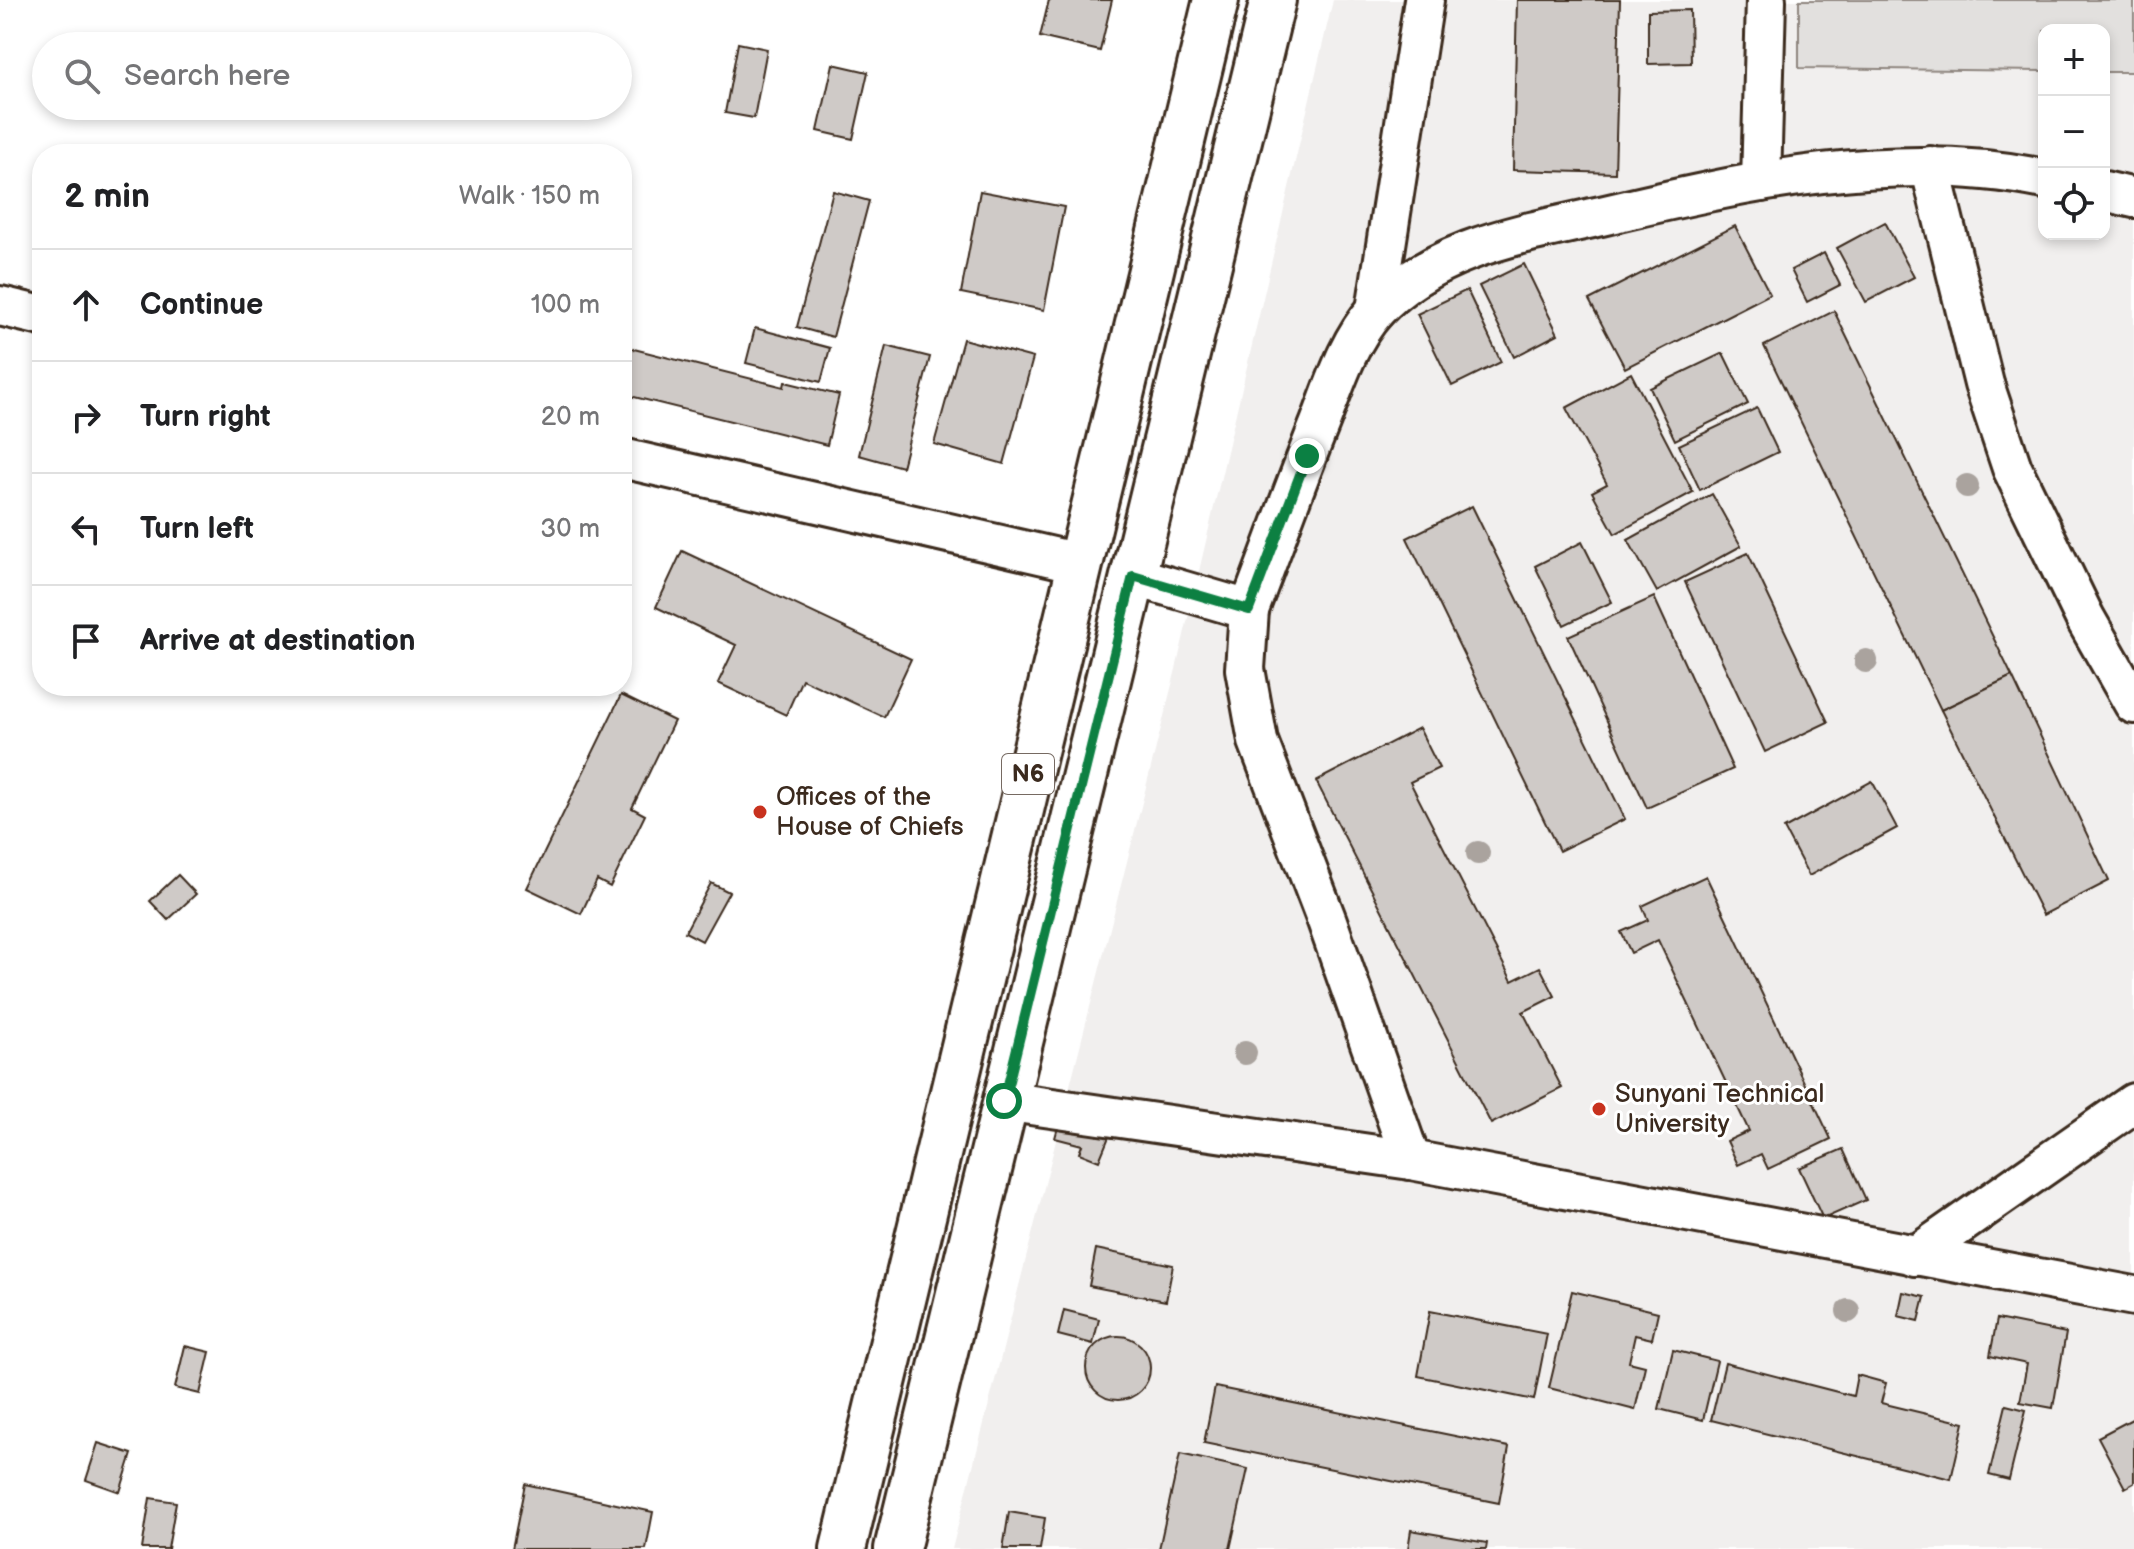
<!DOCTYPE html>
<html lang="en">
<head>
<meta charset="utf-8">
<style>
  body { margin:0; font-family:"Balsamiq Sans",sans-serif; background:#f6f6f6; color:#202124 }
  .controls { position:absolute; right:24px; top:24px; display:grid; overflow:hidden; border-radius:16px; box-shadow:0 4px 12px #0003 }
  .controls button { width:72px; height:72px; display:grid; place-items:center; padding:0; border:0; border-bottom:2px solid #e0e0e0; background:#fff; color:#202124; font:40px sans-serif }
  .stop { position:absolute; width:24px; height:24px; margin:-18px; border:6px solid #0b8043; border-radius:50%; background:#fff }
  .stop.end { background:#0b8043; border-color:#fff; box-shadow:0 2px 8px #0008 }
  .list { margin:0; padding:0; list-style:none }
  h2 { display:flex; justify-content:space-between; align-items:center; height:104px; margin:0; padding:0 32px; font-size:34px }
  h2 small { font-size:26px; font-weight:400; color:#757577 }
  .list li { display:grid; grid-template-columns:52px 1fr auto; gap:24px; align-items:center; box-sizing:border-box; height:112px; padding:0 32px; border-top:2px solid #e0e0e0 }
  .list b { display:block; font-size:30px; white-space:nowrap }
  .list em { font-size:26px; font-style:normal; color:#757577 }
  .icon { flex:none; width:44px; height:44px; fill:none; stroke:currentColor; stroke-width:2; stroke-linecap:round; stroke-linejoin:round }
  .map { position:relative; flex:none; width:2134px; height:1549px; overflow:hidden }
  .search { position:absolute; background:#fff; box-shadow:0 4px 12px #0003; left:32px; top:32px; width:600px; height:88px; display:flex; align-items:center; gap:20px; box-sizing:border-box; padding:0 28px; border-radius:44px; color:#757577; font-size:30px }
  .panel { position:absolute; background:#fff; box-shadow:0 4px 12px #0003; left:32px; top:144px; width:600px; height:552px; border-radius:32px }
  .map>svg:first-child { display:block }
</style>
</head>
<body>
<div class="map">
<svg width="2134" height="1549" viewBox="0 0 2134 1549">
  <rect width="100%" height="100%" fill="#fff"/>
  <filter id="ink" filterUnits="userSpaceOnUse"><feTurbulence type="fractalNoise" baseFrequency=".0125" numOctaves="2"/><feDisplacementMap in="SourceGraphic" scale="16" xChannelSelector="R" yChannelSelector="G"/><feConvolveMatrix kernelMatrix="1 2 1 2 8 2 1 2 1" color-interpolation-filters="sRGB"/></filter>
  <g filter="url(#ink)">
    <path fill="#f1efee" fill-rule="evenodd" d="M1333,0H2134V1549H952L1176,669ZM2044,30H2104V234H2044Z"/>
    <path fill="#e2e0de" stroke="#8e857e" stroke-width="2" d="M1799,0H2134V72H2104V30H2044V71L1799,68Z"/>
    <g fill="#cfcac7" stroke="#3b2a1e" stroke-width="2">
      <path d="M1049,0H1112L1100,51L1040,37Z"/>
      <path d="M1517,0H1620L1615,173L1513,170Z"/>
      <path d="M1690,10L1691,63L1648,64V11Z"/>
      <path d="M738,43L767,49L754,118L725,113Z"/>
      <path d="M833,64L868,72L853,139L818,131Z"/>
      <path d="M833,191L869,201L833,337L797,327Z"/>
      <path d="M980,191L1064,207L1044,310L961,293Z"/>
      <path d="M1885,222L1914,277L1866,302L1837,248Z"/>
      <path d="M1735,226L1770,294L1625,368L1589,300Z"/>
      <path d="M1824,253L1840,285L1807,302L1791,270Z"/>
      <path d="M1524,264L1558,334L1514,357L1479,286Z"/>
      <path d="M1467,290L1501,362L1452,386L1417,314Z"/>
      <path d="M1834,311L2012,676L1941,710L1764,346Z"/>
      <path d="M755,328L830,348L821,382L746,363Z"/>
      <path d="M963,339L1033,358L1004,464L934,444Z"/>
      <path d="M622,346L784,387L785,382L839,395L827,445L622,394Z"/>
      <path d="M886,346L930,357L902,467L859,455Z"/>
      <path d="M1723,353L1748,404L1675,440L1650,388Z"/>
      <path d="M1631,373L1693,492L1615,534L1592,492L1607,484L1566,408Z"/>
      <path d="M1757,408L1778,452L1700,490L1679,445Z"/>
      <path d="M1712,494L1741,546L1657,592L1628,540Z"/>
      <path d="M1472,506L1625,819L1559,851L1407,538Z"/>
      <path d="M1582,542L1612,602L1564,625L1535,566Z"/>
      <path d="M682,551L911,659L884,717L802,679L786,715L718,683L736,645L656,607Z"/>
      <path d="M1748,553L1828,722L1765,752L1685,582Z"/>
      <path d="M1654,597L1733,769L1647,808L1568,636Z"/>
      <path d="M2012,676L2109,881L2043,915L1941,710Z"/>
      <path d="M621,695L674,721L632,808L645,815L610,887L597,880L581,914L527,888Z"/>
      <path d="M1419,728L1439,768L1410,782L1512,981L1540,967L1555,996L1523,1012L1562,1088L1491,1124L1316,781Z"/>
      <path d="M1872,781L1897,828L1809,876L1784,829Z"/>
      <path d="M178,875L196,894L168,920L150,901Z"/>
      <path d="M1706,876L1831,1139L1768,1169L1761,1154L1738,1165L1727,1141L1749,1131L1658,940L1631,953L1621,932L1648,920L1642,906Z"/>
      <path d="M711,883L729,892L702,941L685,932Z"/>
      <path d="M1061,1116L1113,1127L1099,1161L1079,1153L1082,1145L1055,1138Z"/>
      <path d="M1843,1149L1866,1200L1823,1219L1799,1168Z"/>
      <path d="M1096,1249L1173,1265L1166,1301L1089,1286Z"/>
      <path d="M1572,1291L1658,1312L1652,1339L1635,1335L1629,1362L1645,1366L1635,1410L1549,1388Z"/>
      <path d="M1903,1292L1925,1297L1919,1321L1898,1316Z"/>
      <path d="M1064,1310L1099,1319L1093,1344L1058,1335Z"/>
      <path d="M1430,1311L1547,1334L1534,1400L1418,1376Z"/>
      <path d="M1997,1319L2066,1333L2053,1408L2020,1402L2027,1364L1990,1356Z"/>
      <circle cx="1118" cy="1368" r="32"/>
      <path d="M185,1346L210,1352L200,1394L175,1388Z"/>
      <path d="M1673,1350L1717,1361L1703,1420L1659,1409Z"/>
      <path d="M1725,1363L1853,1396L1857,1375L1886,1383L1881,1403L1964,1423L1951,1479L1711,1420Z"/>
      <path d="M1215,1387L1509,1447L1499,1503L1204,1443Z"/>
      <path d="M2006,1405L2026,1410L2009,1480L1989,1475Z"/>
      <path d="M2134,1418V1483L2125,1488L2098,1437Z"/>
      <path d="M98,1443L132,1454L120,1492L86,1480Z"/>
      <path d="M1180,1454L1248,1469L1230,1549H1159Z"/>
      <path d="M525,1484L653,1512L646,1549H512Z"/>
      <path d="M150,1498L176,1502L168,1549H142Z"/>
      <path d="M1009,1512L1045,1518L1040,1549H1003Z"/>
      <path d="M1411,1530L1487,1543L1486,1549H1408Z"/>
    </g>
    <g fill="none" stroke-linecap="round" stroke-linejoin="round">
      <g stroke="#3b2a1e" stroke-width="44">
        <g id="street">
          <path d="M1930,166L1984,384L2012,468L2085,618L2134,704"/>
          <path d="M1761,182L1766,0"/>
          <path d="M2104,191L2134,198"/>
          <path d="M0,306L42,316"/>
          <path d="M1376,310L1424,0"/>
          <path d="M622,458L1079,563"/>
          <path d="M1133,576L1249,610C1273,547 1295,485 1320,423C1335,384 1348,341 1376,310C1435,247 1522,234 1601,216C1744,182 1898,148 2044,179"/>
          <path d="M1249,610L1245,669L1258,741L1327,921L1411,1160"/>
          <path d="M1004,1101L1411,1160L2134,1296"/>
          <path d="M1915,1256L2134,1103"/>
        </g>
      </g>
      <g stroke="#3b2a1e" stroke-width="50">
        <g id="primary">
          <path d="M843,1549L1216,0"/>
          <path d="M897,1549L1273,0"/>
        </g>
      </g>
      <use href="#street" stroke="#fff" stroke-width="38"/>
      <use href="#primary" stroke="#fff" stroke-width="44"/>
    </g>
    <g fill="#aaa39e">
      <circle cx="1967" cy="486" r="12"/>
      <circle cx="1866" cy="661" r="12"/>
      <circle cx="1478" cy="853" r="12"/>
      <circle cx="1245" cy="1053" r="12"/>
      <circle cx="1848" cy="1311" r="12"/>
    </g>
  </g>
  <g fill="none" stroke-linecap="round" stroke-linejoin="round" filter="url(#ink)">
    <path stroke="#0b8043" stroke-width="10" d="M1004,1101L1133,576L1249,610L1307,456"/>
  </g>
  <g fill="#c8321e" stroke="#fff" stroke-width="3">
    <circle cx="760" cy="812" r="8"/>
    <circle cx="1599" cy="1109" r="8"/>
  </g>
  <g text-anchor="middle" dominant-baseline="central" stroke-width="6" stroke-linejoin="round" paint-order="stroke">
    <rect fill="#fff" stroke="#766a62" stroke-width="2" x="1002" y="754" width="52" height="40" rx="6"/>
    <g font-size="24" font-weight="bold" fill="#3b2a1e">
      <text x="1028" y="774">N6</text>
    </g>
    <g font-size="26" fill="#3b2a1e" stroke="#fff" text-anchor="start">
      <text x="776" y="797">Offices of the<tspan x="776" dy="30">House of Chiefs</tspan></text>
      <text x="1615" y="1094">Sunyani Technical<tspan x="1615" dy="30">University</tspan></text>
    </g>
  </g>
</svg>
<div class="controls">
<button>+</button>
<button>−</button>
<button><svg class="icon" aria-label="locate" viewBox="0 0 24 24"><circle cx="12" cy="12" r="6"/><path d="M12 2v4M12 18v4M2 12h4M18 12h4"/></svg></button>
</div>
<div class="stop" style="left:1004px;top:1101px"></div>
<div class="stop end" style="left:1307px;top:456px"></div>
<div class="search"><svg class="icon" aria-label="search" viewBox="0 0 24 24"><circle cx="10" cy="10" r="6"/><path d="M15 15l6 6"/></svg>Search here</div>
<section class="panel">
<h2>2 min<small>Walk · 150 m</small></h2>
<ul class="list">
<li><svg class="icon" aria-label="ahead" viewBox="0 0 24 24"><path d="M12 20V5M6 11l6-6 6 6"/></svg><div><b>Continue</b></div><em>100 m</em></li>
<li><svg class="icon" aria-label="right" viewBox="0 0 24 24"><path d="M7 20v-9h11M14 6l5 5-5 5"/></svg><div><b>Turn right</b></div><em>20 m</em></li>
<li><svg class="icon" aria-label="left" viewBox="0 0 24 24"><path d="M17 20v-9H6M10 6l-5 5 5 5"/></svg><div><b>Turn left</b></div><em>30 m</em></li>
<li><svg class="icon" aria-label="arrive" viewBox="0 0 24 24"><path d="M6 21V4h12l-3 4 3 4H6"/></svg><div><b>Arrive at destination</b></div></li>
</ul>
</section>
</div>
</body>
</html>
